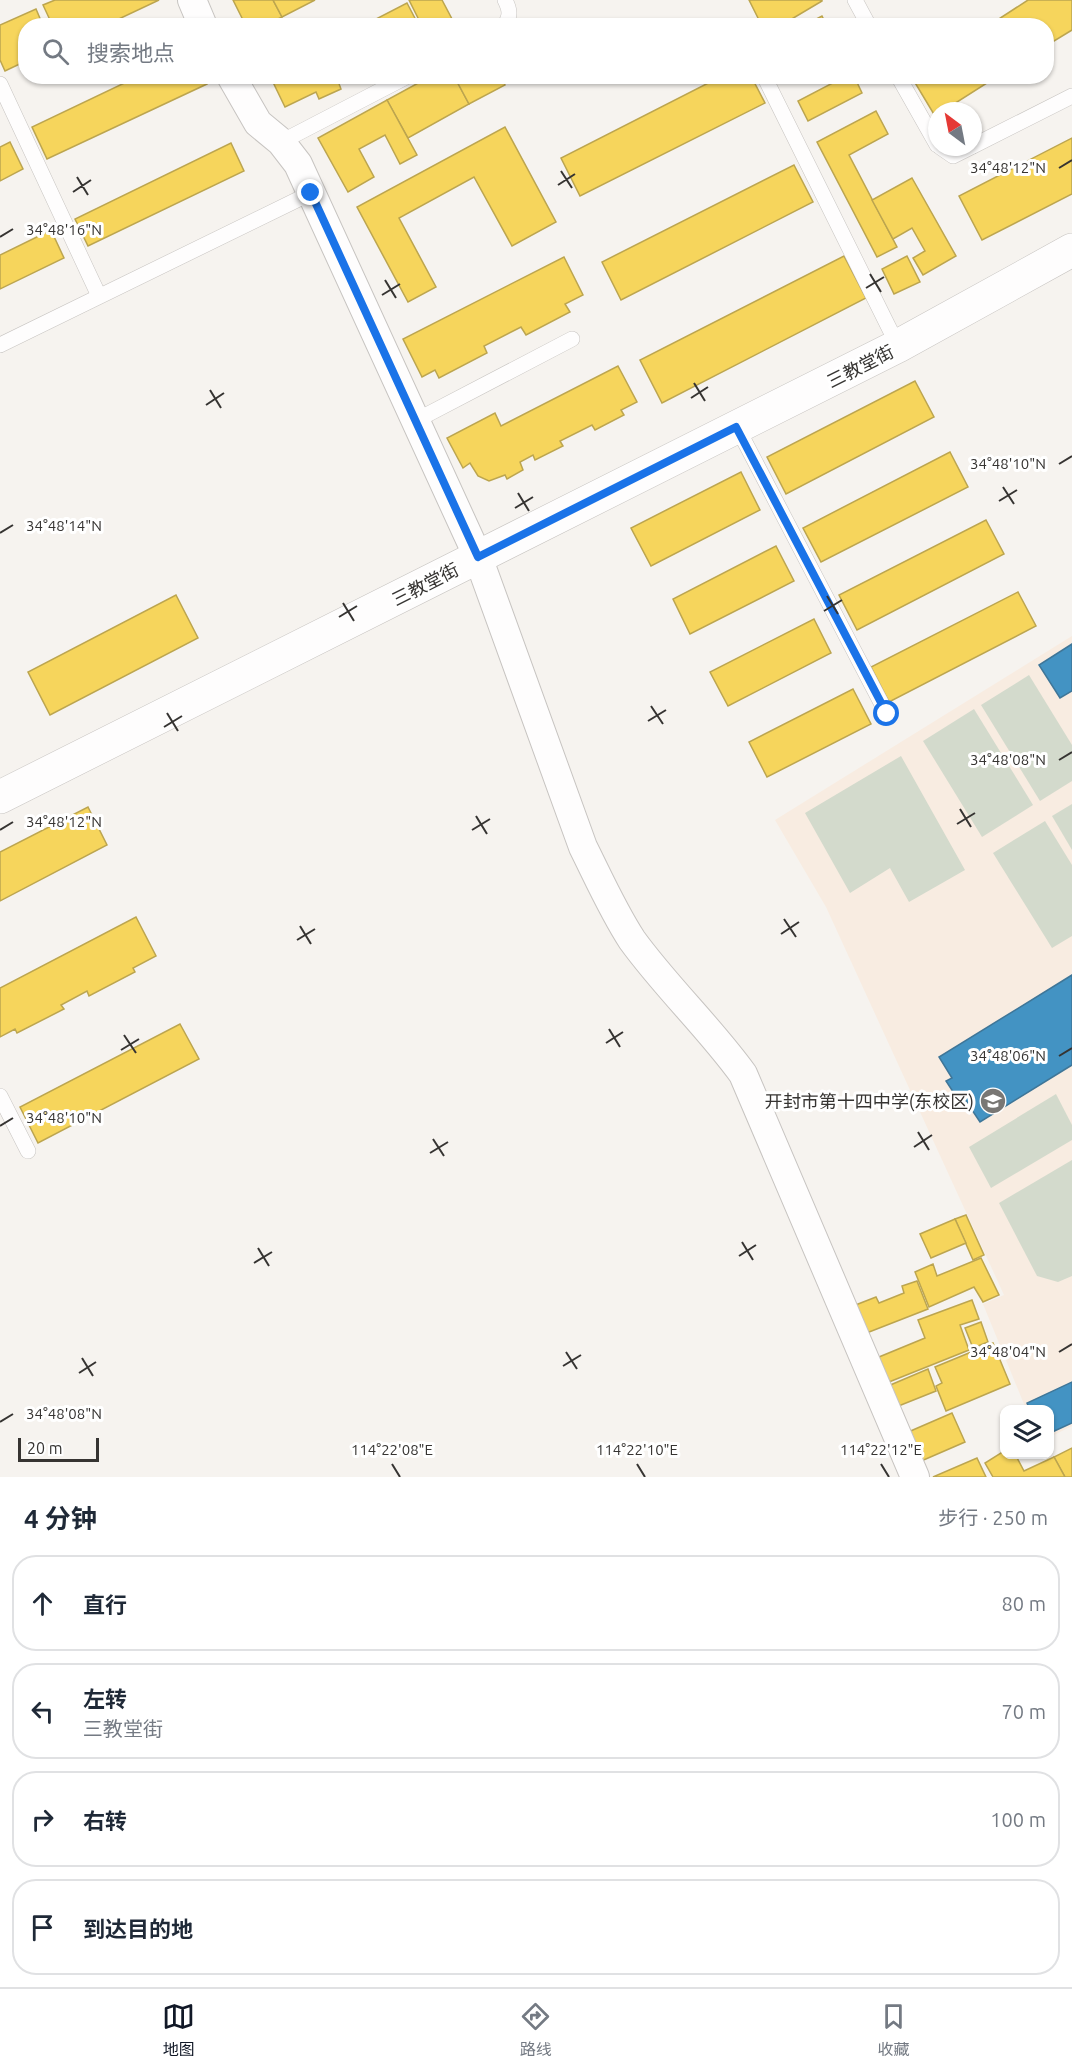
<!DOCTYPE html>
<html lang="zh">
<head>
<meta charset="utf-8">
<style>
  body { margin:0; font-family:Ubuntu,"Noto Sans SC",sans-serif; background:#f6f6f7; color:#1f2937 }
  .controls { position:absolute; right:18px; bottom:18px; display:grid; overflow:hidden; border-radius:12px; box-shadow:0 2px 4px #0004 }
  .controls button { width:54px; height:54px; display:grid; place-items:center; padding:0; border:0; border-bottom:2px solid #e0e1e3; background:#fff; color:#1f2937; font:30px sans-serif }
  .compass { position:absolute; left:928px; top:102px; width:54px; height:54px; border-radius:50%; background:#fff; box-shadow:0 2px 4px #0004; rotate:328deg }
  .scale { position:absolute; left:18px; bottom:15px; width:81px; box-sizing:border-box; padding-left:6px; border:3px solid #363432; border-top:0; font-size:16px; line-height:21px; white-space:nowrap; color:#363432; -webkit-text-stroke:4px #fff; paint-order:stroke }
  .stop { position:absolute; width:18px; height:18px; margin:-14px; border:4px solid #1a73e8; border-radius:50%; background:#fff }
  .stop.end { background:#1a73e8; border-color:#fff; box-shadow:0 2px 6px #0008 }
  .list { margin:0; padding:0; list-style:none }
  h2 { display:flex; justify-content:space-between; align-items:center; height:78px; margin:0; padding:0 24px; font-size:26px }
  h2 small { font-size:20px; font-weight:400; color:#747a83 }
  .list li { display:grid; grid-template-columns:39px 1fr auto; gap:18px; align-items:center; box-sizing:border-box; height:96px; margin:0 12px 12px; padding:0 12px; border:2px solid #e0e1e3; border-radius:24px }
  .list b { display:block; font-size:22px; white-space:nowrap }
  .list p { margin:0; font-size:20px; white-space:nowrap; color:#747a83 }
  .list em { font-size:20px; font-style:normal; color:#747a83 }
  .icon { flex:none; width:33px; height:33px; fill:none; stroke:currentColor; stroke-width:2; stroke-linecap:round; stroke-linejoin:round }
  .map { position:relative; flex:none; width:1072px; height:1477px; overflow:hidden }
  .search { position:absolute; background:#fff; box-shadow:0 2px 4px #0004; left:18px; right:18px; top:18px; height:66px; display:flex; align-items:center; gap:15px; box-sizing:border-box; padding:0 21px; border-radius:24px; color:#747a83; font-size:22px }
  .sheet { height:510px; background:#fff }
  nav { display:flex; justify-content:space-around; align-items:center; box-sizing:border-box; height:84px; border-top:2px solid #e0e1e3; background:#fff; font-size:16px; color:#747a83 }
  nav a { display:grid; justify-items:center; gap:3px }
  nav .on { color:#111827 }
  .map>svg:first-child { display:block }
</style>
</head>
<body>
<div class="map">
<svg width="1072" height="1477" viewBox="0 0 1072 1477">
  <rect width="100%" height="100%" fill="#f6f3ef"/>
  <path fill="#f8ece1" d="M1072,636V1426L1050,1437V1410L1026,1409L983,1304L1004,1295L826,907L775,820Z"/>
  <g fill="#d3dacc">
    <path d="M1029,675L1072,745V781L1040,801L981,705Z"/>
    <path d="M974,709L1033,805L982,837L923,741Z"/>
    <path d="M901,756L965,870L909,902L890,868L850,893L805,813Z"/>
    <path d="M1072,804V850L1052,816Z"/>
    <path d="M1045,821L1072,865V936L1052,948L993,853Z"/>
    <path d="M1056,1094L1072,1125V1140L991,1188L969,1147Z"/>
    <path d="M1072,1160V1276L1058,1282L1037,1276L999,1203Z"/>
  </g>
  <g fill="#f6d55c" stroke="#bca54f" stroke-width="1.5">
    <path d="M55,0H159L104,26H26V61L5,71L0,60V25L36,9L42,23L50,20L43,5Z"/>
    <path d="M233,0H273L282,17L264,26H246Z"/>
    <path d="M273,0H315L282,17Z"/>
    <path d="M409,0H442L452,19L439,26H422Z"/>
    <path d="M749,0H822V1L780,26H762Z"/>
    <path d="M1028,0H1072V30L1046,46V26H988Z"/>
    <path d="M407,3L419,26H377L374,20Z"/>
    <path d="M822,16L827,26H803Z"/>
    <path d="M139,76H204L207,84L47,159L32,127Z"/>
    <path d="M270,76H363L350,83L348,77L338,81L341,89L319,99L316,92L285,107Z"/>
    <path d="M431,76H454L469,104L408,138L387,100Z"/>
    <path d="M454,76H501L505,85L469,104Z"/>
    <path d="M722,76H751L765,103L580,196L561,158Z"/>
    <path d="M846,76H854L862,93L808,121L798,101Z"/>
    <path d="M911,76H998L943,111H937L935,116Z"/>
    <path d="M387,100L417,155L400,164L385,135L359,149L374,177L348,192L318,138Z"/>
    <path d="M876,111L888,134L849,155L897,247L877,257L817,142Z"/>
    <path d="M505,127L556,222L512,246L474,177L399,218L436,287L408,302L357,207Z"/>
    <path d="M1072,138V194L982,240L959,196Z"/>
    <path d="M10,142L23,169L0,181V147Z"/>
    <path d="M231,143L244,171L88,246L75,219Z"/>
    <path d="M794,165L813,202L621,300L602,262Z"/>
    <path d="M912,178L956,256L923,275L913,258L925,251L912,228L893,239L872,200Z"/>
    <path d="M51,230L64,258L0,289V255Z"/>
    <path d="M844,256L866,298L662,403L640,360Z"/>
    <path d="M907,256L920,282L894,294L882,269Z"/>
    <path d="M564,257L583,295L565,304L570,312L526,335L521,327L484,346L487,353L439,378L435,370L422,377L403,339Z"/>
    <path d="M618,366L637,402L621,410L624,415L595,430L592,425L560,441L563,446L535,460L533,455L520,462L523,470L507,479L505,475L489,481L478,476L470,463L463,468L447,438L495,413L501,426Z"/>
    <path d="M915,381L934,417L786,494L767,457Z"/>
    <path d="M950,452L968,487L821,562L803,528Z"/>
    <path d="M741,472L760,510L651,566L631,528Z"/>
    <path d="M986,520L1004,554L857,630L839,595Z"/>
    <path d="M776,546L794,581L690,634L673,599Z"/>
    <path d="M1018,592L1036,626L889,702L871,667Z"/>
    <path d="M176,595L198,638L50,715L28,672Z"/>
    <path d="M814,619L831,653L728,706L710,672Z"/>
    <path d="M853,689L871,724L767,777L749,742Z"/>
    <path d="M88,807L107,845L0,901V852Z"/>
    <path d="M136,917L156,956L133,968L135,972L89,996L87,991L61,1005L64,1009L17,1033L15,1029L0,1037V988Z"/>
    <path d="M180,1024L199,1059L38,1143L20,1107Z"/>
    <path d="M966,1215L984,1255L973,1260L955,1219Z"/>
    <path d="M955,1219L966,1243L931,1258L920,1234Z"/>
    <path d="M981,1258L999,1295L983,1302L974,1287L929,1307L915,1272L933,1264L937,1276Z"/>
    <path d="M917,1281L928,1309L864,1334L853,1306L876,1297L879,1303L904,1293L902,1286Z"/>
    <path d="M972,1300L979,1319L960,1325L969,1350L889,1382L879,1357L925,1338L918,1320Z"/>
    <path d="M981,1322L988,1342L973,1348L965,1328Z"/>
    <path d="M993,1343L1010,1384L946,1411L936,1386L942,1383L935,1367Z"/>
    <path d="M928,1369L936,1391L896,1407L888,1386Z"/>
    <path d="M952,1413L965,1442L919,1462L906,1433Z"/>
    <path d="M1072,1448V1477H1065L1054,1457Z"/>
    <path d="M1004,1451V1454H1015L1024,1471L1054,1457L1065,1477H993L985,1463Z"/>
    <path d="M977,1458L986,1477H933Z"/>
  </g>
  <g fill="#4393c3" stroke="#3f7698" stroke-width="1.5">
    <path d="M1072,644V691L1060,698L1039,665Z"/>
    <path d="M1072,975V1065L980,1122L966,1101L961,1104L946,1081L952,1078L939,1057Z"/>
    <path d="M1072,1382V1423L1050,1433V1410H1030L1027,1403Z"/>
  </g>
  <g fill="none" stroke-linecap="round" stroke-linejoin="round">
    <g stroke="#c7c4c1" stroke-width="16">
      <g id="lane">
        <path d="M855,0L869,26"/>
        <path d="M504,26C511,16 510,10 505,0"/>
        <path d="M764,76L898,346"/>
        <path d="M898,76L937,145"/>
        <path d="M0,84L99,296"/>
        <path d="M281,142L408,76"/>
        <path d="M973,146L1072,96"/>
        <path d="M940,147L953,156L971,147"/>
        <path d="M0,345L311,193"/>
        <path d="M415,421L572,339"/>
        <path d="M737,427L887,714"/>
        <path d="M0,1096L28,1151"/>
      </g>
    </g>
    <g stroke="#c7c4c1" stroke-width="30">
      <g id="street">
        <path d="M192,0L203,26"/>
        <path d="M231,76L258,123L281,142L298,164L478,557L583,847C598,877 613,911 632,940C666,987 709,1027 743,1074L915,1477"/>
      </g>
    </g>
    <g stroke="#c7c4c1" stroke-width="34">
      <path id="secondary" d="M0,797L898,346L1072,250"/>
    </g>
    <use href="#lane" stroke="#fefdfd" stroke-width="15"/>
    <use href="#street" stroke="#fefdfd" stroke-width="28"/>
    <use href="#secondary" stroke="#fefdfd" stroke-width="33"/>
  </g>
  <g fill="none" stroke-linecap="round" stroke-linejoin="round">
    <path stroke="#1a73e8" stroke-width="8" d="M311,193L478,557L736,427L887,714"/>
  </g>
  <path fill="none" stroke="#363432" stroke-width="2" d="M1059,168L1072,160M561,171L572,188M77,177L88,195M558,185L575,174M73,192L91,180M0,237L13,229M870,274L881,292M385,280L396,298M866,288L884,277M382,295L400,284M694,383L705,401M210,390L221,408M691,398L708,387M206,405L224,393M1059,464L1072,456M1003,487L1014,504M518,493L529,511M999,501L1017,490M515,508L533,497M0,533L13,525M827,596L838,614M343,603L354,621M824,611L842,600M339,617L357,606M651,706L663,724M167,713L178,731M648,721L666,710M164,727L182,716M1059,760L1072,752M960,809L971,827M476,816L487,834M957,824L975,813M0,830L13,822M472,830L490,819M784,919L796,937M300,926L311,944M781,934L799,922M297,940L315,929M609,1029L620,1047M124,1035L136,1053M606,1043L623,1032M121,1050L139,1039M1059,1056L1072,1048M0,1126L13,1118M918,1132L929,1150M433,1139L444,1156M914,1147L932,1135M430,1153L448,1142M742,1242L753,1260M258,1248L269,1266M739,1256L756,1245M254,1263L272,1252M566,1352L577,1369M1059,1352L1072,1344M82,1358L93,1376M563,1366L581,1355M79,1373L96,1362M0,1422L13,1414M392,1464L400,1477M637,1464L645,1477M881,1464L889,1477"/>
  <defs>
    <g id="school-disc" transform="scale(1.35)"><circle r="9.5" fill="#797774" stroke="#fff"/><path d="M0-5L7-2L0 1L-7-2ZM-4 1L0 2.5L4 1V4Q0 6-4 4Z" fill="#fff"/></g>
  </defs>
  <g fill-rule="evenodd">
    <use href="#school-disc" x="993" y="1101"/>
  </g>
  <g text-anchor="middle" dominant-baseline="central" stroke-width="6" stroke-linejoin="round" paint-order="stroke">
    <g font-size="18" fill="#363432" stroke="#fff">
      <text transform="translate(860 366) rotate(-27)">三教堂街</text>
      <text transform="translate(425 584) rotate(-27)">三教堂街</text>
    </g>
    <g font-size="18" fill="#363432" stroke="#fff" text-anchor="end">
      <text x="974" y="1101">开封市第十四中学(东校区)</text>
    </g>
  </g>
  <g font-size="15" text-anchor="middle" fill="#363432" stroke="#fff" stroke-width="6" stroke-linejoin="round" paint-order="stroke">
    <text x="1008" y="173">34°48'12"N</text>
    <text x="64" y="235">34°48'16"N</text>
    <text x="1008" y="469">34°48'10"N</text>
    <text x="64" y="531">34°48'14"N</text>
    <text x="1008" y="765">34°48'08"N</text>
    <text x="64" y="827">34°48'12"N</text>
    <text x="1008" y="1061">34°48'06"N</text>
    <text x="64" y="1123">34°48'10"N</text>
    <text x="1008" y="1357">34°48'04"N</text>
    <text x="64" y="1419">34°48'08"N</text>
    <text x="392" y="1455">114°22'08"E</text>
    <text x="637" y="1455">114°22'10"E</text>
    <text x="881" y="1455">114°22'12"E</text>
  </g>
</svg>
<div class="controls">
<button><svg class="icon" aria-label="layers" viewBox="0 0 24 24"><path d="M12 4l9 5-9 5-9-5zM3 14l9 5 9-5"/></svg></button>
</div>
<svg class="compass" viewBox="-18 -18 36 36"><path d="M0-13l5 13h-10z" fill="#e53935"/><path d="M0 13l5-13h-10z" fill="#747a83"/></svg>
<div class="scale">20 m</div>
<div class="stop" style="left:887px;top:714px"></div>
<div class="stop end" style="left:311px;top:193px"></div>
<div class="search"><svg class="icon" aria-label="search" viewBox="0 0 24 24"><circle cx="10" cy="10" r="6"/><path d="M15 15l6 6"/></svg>搜索地点</div>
</div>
<section class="sheet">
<h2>4 分钟<small>步行 · 250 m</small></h2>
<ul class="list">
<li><svg class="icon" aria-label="ahead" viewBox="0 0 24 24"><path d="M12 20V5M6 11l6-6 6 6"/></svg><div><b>直行</b></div><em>80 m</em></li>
<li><svg class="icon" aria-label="left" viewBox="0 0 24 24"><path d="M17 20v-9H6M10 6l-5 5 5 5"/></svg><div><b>左转</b><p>三教堂街</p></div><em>70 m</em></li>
<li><svg class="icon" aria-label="right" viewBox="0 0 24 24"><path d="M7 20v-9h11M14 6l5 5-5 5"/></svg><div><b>右转</b></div><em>100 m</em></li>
<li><svg class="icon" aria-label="arrive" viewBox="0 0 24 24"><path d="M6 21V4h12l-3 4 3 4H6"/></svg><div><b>到达目的地</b></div></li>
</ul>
</section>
<nav>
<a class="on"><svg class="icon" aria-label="map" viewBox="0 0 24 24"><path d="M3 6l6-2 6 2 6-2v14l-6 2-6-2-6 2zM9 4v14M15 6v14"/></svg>地图</a>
<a><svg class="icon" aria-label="directions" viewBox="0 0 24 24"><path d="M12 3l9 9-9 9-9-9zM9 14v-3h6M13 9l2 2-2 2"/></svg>路线</a>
<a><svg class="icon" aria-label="saved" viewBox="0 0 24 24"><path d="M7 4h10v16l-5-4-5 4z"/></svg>收藏</a>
</nav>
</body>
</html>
